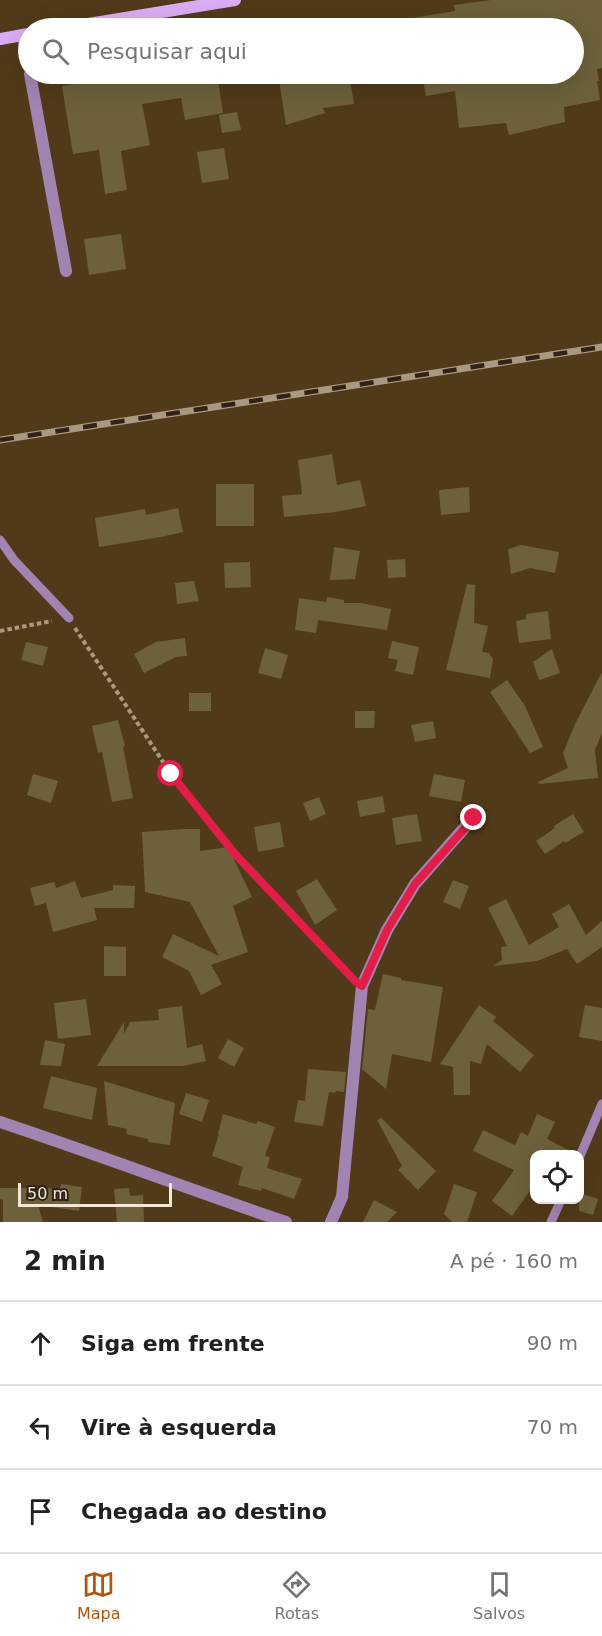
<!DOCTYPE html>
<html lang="pt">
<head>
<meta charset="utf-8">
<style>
  body { margin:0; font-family:"DejaVu Sans",sans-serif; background:#f2f2f2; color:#202124 }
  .controls { position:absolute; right:18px; bottom:18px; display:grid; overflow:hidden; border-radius:12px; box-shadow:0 6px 24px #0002 }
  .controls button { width:54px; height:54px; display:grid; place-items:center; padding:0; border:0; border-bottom:2px solid #e0e0e0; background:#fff; color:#202124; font:30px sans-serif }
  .scale { position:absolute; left:18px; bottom:15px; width:154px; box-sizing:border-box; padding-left:6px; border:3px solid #f6e7d5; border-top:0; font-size:16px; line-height:21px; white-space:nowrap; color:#f6e7d5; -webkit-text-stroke:4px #2e2316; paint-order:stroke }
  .stop { position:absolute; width:18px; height:18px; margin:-14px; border:4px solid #e11d48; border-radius:50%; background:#fff }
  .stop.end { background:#e11d48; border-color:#fff; box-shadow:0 2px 6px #0008 }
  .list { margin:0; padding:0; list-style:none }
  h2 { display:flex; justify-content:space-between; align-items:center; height:78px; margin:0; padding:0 24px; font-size:26px }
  h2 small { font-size:20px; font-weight:400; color:#757577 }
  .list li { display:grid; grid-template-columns:39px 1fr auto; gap:18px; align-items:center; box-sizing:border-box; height:84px; padding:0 24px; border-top:2px solid #e0e0e0 }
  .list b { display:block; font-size:22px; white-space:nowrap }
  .list em { font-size:20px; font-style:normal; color:#757577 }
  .icon { flex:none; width:33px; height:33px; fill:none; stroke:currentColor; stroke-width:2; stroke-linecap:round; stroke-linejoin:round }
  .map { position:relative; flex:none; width:602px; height:1222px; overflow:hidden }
  .search { position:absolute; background:#fff; box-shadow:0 6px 24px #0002; left:18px; right:18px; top:18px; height:66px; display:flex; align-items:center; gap:15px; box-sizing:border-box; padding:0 21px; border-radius:33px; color:#757577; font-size:22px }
  .sheet { height:330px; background:#fff }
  nav { display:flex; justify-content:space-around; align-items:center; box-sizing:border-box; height:84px; border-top:2px solid #e0e0e0; background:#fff; font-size:16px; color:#757577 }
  nav a { display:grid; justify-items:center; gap:3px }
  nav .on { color:#b45309 }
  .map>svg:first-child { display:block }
</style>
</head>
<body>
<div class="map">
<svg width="602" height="1222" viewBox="0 0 602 1222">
  <rect width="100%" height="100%" fill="#513a19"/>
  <g fill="#6c613b">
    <path d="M491,0H602V68L597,69L599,81H597L600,100L564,107L565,122L509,135L506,123L459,128L455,91L426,96L422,74H573V28H407L406,19L455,11L454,5Z"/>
    <path d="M133,74H217L223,113L185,120L181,98L142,104L150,145L121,151L127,190L105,194L99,150L73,154L62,86Z"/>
    <path d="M278,74H349L354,104L323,108L325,113L286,125Z"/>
    <path d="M237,112L241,130L222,133L219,115Z"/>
    <path d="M224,148L229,179L202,183L197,152Z"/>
    <path d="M121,234L126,269L89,275L84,239Z"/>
    <path d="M332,454L337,485L360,480L366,506L336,512L284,517L282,496L302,494L298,460Z"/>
    <rect x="216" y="484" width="38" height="42"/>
    <path d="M469,487L470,512L441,515L439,490Z"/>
    <path d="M178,508L183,532L161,537L99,547L95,518L145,509L146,515Z"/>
    <path d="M521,545L559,552L555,573L530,568L511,574L508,549Z"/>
    <path d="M334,547L360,551L355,579L330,580Z"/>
    <path d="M405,559L406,577L388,578L387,560Z"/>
    <path d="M250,562L251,587L225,588L224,563Z"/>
    <path d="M194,581L199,601L177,604L175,583Z"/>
    <path d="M467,584L475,585L474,623L488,626L482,652L489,653L493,659L490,678L446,670Z"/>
    <path d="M327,597L344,600V603H361L391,609L387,630L318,620L316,633L295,630L299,598L326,602Z"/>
    <path d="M548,611L551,639L519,643L516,621L526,619V614Z"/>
    <path d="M185,638L187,656L176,657L144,673L134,654L156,642Z"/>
    <path d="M392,641L419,647L413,675L395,671L398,660L388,658Z"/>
    <path d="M26,642L48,647L43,666L21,660Z"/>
    <path d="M265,648L288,655L281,679L258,673Z"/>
    <path d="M552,649L560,673L539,680L533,662Z"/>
    <path d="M602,672V733L595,750L598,778L539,784L538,782L568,768L563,753L576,722Z"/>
    <path d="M507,680L525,706L543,747L530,753L490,692Z"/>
    <rect x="189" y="693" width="22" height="18"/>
    <path d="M355,711H375L374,728H355Z"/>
    <path d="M118,720L125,746L123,747L133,798L112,802L102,752L98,753L92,726Z"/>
    <path d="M433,721L436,738L415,742L411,725Z"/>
    <path d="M33,774L58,781L51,803L27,795Z"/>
    <path d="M434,774L465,780L461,802L429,796Z"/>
    <path d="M383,796L385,812L360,817L357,801Z"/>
    <path d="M319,797L326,814L310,821L303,803Z"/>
    <path d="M417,814L422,841L396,845L392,818Z"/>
    <path d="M573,814L584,832L565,843L564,841L545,854L536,841L555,828L554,826Z"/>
    <path d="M280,822L284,847L258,852L254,827Z"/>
    <path d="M183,829H200V851L228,847L252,897L233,906L248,952L211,965L222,984L201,995L189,971L162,957L173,934L219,956L190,902L145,892L142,832Z"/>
    <path d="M317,879L337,910L315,925L296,891Z"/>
    <path d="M453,880L469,886L460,909L443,902Z"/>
    <path d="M75,881L81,898L113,890V885L135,886L134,908H94L97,920L53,932L46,903L35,906L30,888L54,882L56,888Z"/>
    <path d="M506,899L529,945L559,927L552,914L569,904L586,935L602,921V947L577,964L567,949L537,961L493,966L502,960L501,947L507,946L488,908Z"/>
    <path d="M104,946L126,947V976H104Z"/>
    <path d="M383,974L401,978V980L443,987L431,1062L392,1054L386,1089L362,1069L368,1009L375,1010Z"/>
    <path d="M86,999L91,1035L58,1039L54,1003Z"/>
    <path d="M479,1005L496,1017L493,1021L534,1055L520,1072L487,1044L481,1064L470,1061V1095H454L453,1067L440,1064Z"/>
    <path d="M585,1005L602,1008V1041L579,1037Z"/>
    <path d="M182,1006L187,1048L202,1044L206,1061L183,1066H97L124,1022V1034L130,1022L159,1020L158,1009Z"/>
    <path d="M228,1039L244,1048L234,1067L218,1058Z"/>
    <path d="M45,1040L65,1044L61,1066L40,1065Z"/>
    <path d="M308,1069L346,1072L344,1092L336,1091L335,1093L329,1092L323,1126L294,1122L298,1100L305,1101Z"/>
    <path d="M51,1076L97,1088L92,1120L43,1108Z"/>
    <path d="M104,1081L175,1103L170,1145L148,1142V1139L126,1134L127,1129L108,1125Z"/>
    <path d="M186,1093L209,1100L202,1122L179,1114Z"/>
    <path d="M223,1114L256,1124L258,1121L275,1127L265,1156L270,1157L267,1168L302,1179L294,1199L262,1188L261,1191L238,1185L243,1167L212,1156L219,1134H218Z"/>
    <path d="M537,1114L555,1122L547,1139L574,1153V1155H534V1185L512,1216L492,1201L514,1170L473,1151L483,1130L515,1145L521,1132L528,1136Z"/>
    <path d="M381,1118L436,1171L418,1190L398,1170L402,1166L377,1120Z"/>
    <path d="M61,1184L82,1187L79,1211L38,1205L43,1222H3V1200L0,1199V1188H60Z"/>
    <path d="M454,1184L477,1192L467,1222H452L444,1214Z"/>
    <path d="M129,1188L130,1196L143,1195L144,1222H117L114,1189Z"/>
    <path d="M579,1193L598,1199L593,1215L579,1211Z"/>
    <path d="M374,1200L397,1212L387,1222H363Z"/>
  </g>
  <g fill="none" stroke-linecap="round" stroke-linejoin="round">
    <g stroke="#ab9980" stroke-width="4" stroke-dasharray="4.5 3" stroke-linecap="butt">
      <path d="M75,628L171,774L235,854L351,976"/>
      <path d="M0,631L52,621"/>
    </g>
    <g stroke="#a284b2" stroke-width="9">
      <path d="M0,540L14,560L69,618"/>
      <path d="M580,1156L602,1104"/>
      <path d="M551,1222L561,1200"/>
    </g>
    <g stroke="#a284b2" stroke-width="12">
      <path d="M23,35L28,65"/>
      <path d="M30,74L66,271"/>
      <path d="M0,1122C96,1154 191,1190 286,1222"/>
      <path d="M331,1222L342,1197L362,986L387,930L415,884L473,818"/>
    </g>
    <g stroke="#dbabf3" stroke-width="12">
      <path d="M64,28L235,0"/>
      <path d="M0,39L28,34"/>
    </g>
    <g stroke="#ab9880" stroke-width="7">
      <path id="rail" d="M0,440L602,347"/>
    </g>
    <use href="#rail" stroke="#2e2316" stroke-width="4.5" stroke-dasharray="14" stroke-linecap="butt"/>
  </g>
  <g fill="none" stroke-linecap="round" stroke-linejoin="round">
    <path stroke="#e11d48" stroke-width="8" d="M171,774L235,854L355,981L362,986L387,930L415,884L474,818"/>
  </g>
</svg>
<div class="controls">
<button><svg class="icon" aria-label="locate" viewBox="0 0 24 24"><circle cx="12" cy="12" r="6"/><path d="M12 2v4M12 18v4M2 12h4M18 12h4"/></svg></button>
</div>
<div class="scale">50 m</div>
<div class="stop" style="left:171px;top:774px"></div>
<div class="stop end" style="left:474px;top:818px"></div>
<div class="search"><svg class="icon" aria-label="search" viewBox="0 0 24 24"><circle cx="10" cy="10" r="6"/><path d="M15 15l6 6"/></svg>Pesquisar aqui</div>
</div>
<section class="sheet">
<h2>2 min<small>A pé · 160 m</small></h2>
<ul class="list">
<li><svg class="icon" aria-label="ahead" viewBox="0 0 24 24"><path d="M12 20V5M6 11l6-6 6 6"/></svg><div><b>Siga em frente</b></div><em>90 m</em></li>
<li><svg class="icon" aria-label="left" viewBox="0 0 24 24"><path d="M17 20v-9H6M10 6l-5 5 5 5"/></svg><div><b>Vire à esquerda</b></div><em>70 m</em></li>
<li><svg class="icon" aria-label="arrive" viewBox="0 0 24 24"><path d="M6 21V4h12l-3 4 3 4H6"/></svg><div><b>Chegada ao destino</b></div></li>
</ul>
</section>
<nav>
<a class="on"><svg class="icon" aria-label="map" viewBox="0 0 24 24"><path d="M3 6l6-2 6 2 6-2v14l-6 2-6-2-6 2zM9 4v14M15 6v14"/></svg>Mapa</a>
<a><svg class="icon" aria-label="directions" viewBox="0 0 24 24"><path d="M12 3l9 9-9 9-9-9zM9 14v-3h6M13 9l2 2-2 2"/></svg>Rotas</a>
<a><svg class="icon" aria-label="saved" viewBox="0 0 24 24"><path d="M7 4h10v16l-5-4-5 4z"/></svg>Salvos</a>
</nav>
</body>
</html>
